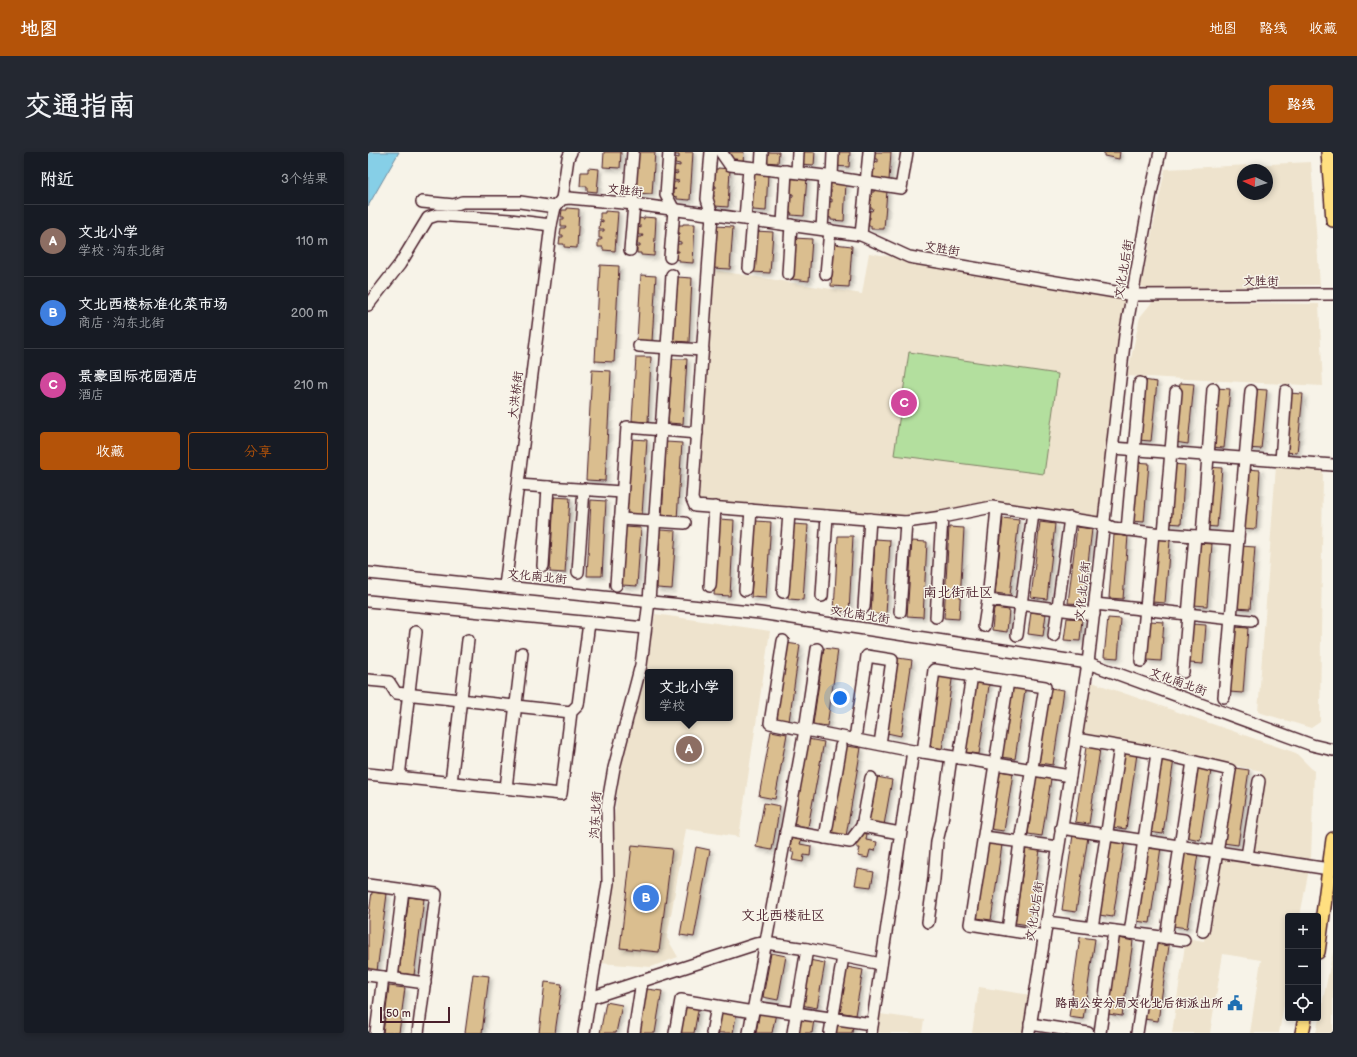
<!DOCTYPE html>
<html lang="zh">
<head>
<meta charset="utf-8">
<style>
  body { margin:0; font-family:"Balsamiq Sans","LXGW WenKai TC",sans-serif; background:#242831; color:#f1f3f6 }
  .controls { position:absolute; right:12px; bottom:12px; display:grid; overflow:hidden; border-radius:4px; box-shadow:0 2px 6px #0003 }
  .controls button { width:36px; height:36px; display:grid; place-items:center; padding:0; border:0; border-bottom:1px solid #363941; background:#171b24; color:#f1f3f6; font:20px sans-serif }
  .compass { position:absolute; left:869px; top:12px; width:36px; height:36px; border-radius:50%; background:#171b24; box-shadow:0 2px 6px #0003; rotate:274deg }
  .scale { position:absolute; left:12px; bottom:10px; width:70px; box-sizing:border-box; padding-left:4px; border:2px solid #4a1f2b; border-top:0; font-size:11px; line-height:14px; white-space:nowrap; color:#4a1f2b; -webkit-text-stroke:3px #f7f3e8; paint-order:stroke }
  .you { position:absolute; left:472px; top:546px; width:14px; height:14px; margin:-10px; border:3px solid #fff; border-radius:50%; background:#1a73e8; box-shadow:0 0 0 6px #1a73e833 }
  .badge { display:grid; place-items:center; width:26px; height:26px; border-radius:50%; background:#b45309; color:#fff; font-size:13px; font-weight:700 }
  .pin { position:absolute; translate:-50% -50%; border:2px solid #fff; box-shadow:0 1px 4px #0006 }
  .popup { position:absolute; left:277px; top:517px; width:88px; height:52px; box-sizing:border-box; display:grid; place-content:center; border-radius:4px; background:#171b24; filter:drop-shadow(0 1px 3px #0005); font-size:13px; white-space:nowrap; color:#9ea1a6 }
  .popup b { font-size:15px; color:#f1f3f6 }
  .popup::after { content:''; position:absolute; left:50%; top:100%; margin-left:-8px; border:8px solid transparent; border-top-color:#171b24 }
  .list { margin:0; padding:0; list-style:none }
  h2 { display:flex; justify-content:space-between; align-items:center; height:52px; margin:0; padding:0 16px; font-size:17px }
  h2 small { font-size:13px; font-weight:400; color:#9ea1a6 }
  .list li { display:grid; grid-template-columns:26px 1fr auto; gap:12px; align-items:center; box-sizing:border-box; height:72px; padding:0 16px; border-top:1px solid #363941 }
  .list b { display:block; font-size:15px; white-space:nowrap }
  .list p { margin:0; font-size:13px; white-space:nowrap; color:#9ea1a6 }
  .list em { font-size:13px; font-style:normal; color:#9ea1a6 }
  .actions { display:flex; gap:8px; padding:12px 16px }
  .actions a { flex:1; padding:9px 0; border:1px solid #b45309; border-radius:4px; text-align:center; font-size:14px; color:#b45309 }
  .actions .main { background:#b45309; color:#fff }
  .icon { flex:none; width:22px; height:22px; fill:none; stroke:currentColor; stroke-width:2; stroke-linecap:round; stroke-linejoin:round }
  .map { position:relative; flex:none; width:965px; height:881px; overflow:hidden; border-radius:4px }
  header { display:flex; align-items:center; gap:24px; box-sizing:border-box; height:56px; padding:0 20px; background:#b45309; color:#fff }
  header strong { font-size:19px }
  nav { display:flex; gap:22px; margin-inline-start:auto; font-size:14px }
  .intro { display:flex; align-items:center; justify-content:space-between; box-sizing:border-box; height:96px; padding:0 24px }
  h1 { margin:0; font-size:28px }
  .button { padding:10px 18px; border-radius:4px; background:#b45309; color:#fff; font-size:14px; font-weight:700 }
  main { display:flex; gap:24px; padding:0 24px }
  aside { flex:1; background:#171b24; border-radius:4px; box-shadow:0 2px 6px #0003 }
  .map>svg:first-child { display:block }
</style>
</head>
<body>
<header>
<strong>地图</strong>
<nav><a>地图</a><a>路线</a><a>收藏</a></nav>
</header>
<div class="intro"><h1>交通指南</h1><a class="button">路线</a></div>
<main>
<aside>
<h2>附近<small>3个结果</small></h2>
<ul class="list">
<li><span class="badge" style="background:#8d6e63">A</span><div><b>文北小学</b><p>学校 · 沟东北街</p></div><em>110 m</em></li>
<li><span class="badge" style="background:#3f7fe0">B</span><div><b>文北西楼标准化菜市场</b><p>商店 · 沟东北街</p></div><em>200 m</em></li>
<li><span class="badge" style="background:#d1479c">C</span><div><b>景豪国际花园酒店</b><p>酒店</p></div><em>210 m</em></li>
</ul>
<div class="actions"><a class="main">收藏</a><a>分享</a></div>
</aside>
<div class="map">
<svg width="965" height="881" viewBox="0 0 965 881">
  <defs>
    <filter id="shadow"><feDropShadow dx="2.5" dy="2.5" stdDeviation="2" flood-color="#0004"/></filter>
  </defs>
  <rect width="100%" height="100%" fill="#f7f3e8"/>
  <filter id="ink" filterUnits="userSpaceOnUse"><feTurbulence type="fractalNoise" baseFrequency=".025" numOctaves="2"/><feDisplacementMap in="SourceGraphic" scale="8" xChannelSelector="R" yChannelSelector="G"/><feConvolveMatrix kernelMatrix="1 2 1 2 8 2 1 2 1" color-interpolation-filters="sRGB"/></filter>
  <g filter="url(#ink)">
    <g fill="#eee3cd" fill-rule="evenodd">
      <path d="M943,10L952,133L779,137L773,134L797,17ZM875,18H899V42H875Z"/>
      <path d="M501,101L757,144L730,367L625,357L541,373L515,375L321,358L339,117L494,142Z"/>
      <path d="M785,149L951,152L955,234L759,224L772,165Z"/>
      <path d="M908,314L955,318L952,570L943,576L890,560Z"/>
      <path d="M287,462L402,479L371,685L318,677L299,786L310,805L283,815L232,811L247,706L246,666L252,619L281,497ZM280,520H362V566H280Z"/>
      <path d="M721,529L928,601L946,619L943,707L884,701L894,619L713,583Z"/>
      <path d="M851,706L941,717L932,764H920V830L911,881H882L893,808L855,802L842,881H804L818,786L836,789Z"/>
      <path d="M965,800V881H948Z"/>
      <path d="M611,835L663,843L658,881H604Z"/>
      <path d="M512,862L556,868L554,881H510Z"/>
    </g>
    <path fill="#b3df9e" stroke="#7e7f64" d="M541,200L690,222L676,322L526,303Z"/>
    <path fill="#86cfe7" stroke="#6e899c" d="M0,0H31L0,54Z"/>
    <g fill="#dabe8f" stroke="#4a1f2b" filter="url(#shadow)">
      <path d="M236,0H253L252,16L235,15Z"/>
      <path d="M270,0H287L284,42L267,41Z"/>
      <path d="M308,0H325L322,48L309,47V45L305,44V38L308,37H305L306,30H310L311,29L306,28V21L309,22L310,20H306L307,13L312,14V12L307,11V5L311,6V3H307Z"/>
      <path d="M361,0H376L375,9L361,8Z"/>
      <path d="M397,0H411L410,11L396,10Z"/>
      <path d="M432,0H447L446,13L431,12Z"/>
      <path d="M467,0H482L481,15L466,14Z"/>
      <path d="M506,0H523L521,29L508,28L509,26L504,25V18H507V17L504,16L505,9L510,10V7H505Z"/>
      <path d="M736,0H752L751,7L736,4Z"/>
      <path d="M220,16L231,17L229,40L219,39V34H212L213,20H220Z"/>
      <path d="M350,16L362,17L360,55L347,54V52H342L343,44L346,45V43H343V36H348V34L344,33V26H347V25H344L345,17H350Z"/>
      <path d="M388,20L400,21L398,59L385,58V56H380L381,40H386V38L382,37L383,21L388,22Z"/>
      <path d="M426,24L439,25L436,64L423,63L424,61L419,60V53H422V52L419,51L420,44L425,45V42H420V35H423L424,34L421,33V26H426Z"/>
      <path d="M466,29L478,30L476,69L463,68V66L458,65L459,58H462V57L459,56V49L464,50V47H460V40H463V38H460L461,31H466Z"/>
      <path d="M506,38L519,39L516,77H503V74H499V67H502V65H499L500,58L504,59L505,56H500V49H503V47H501V40H506Z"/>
      <path d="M199,56L211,57L209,96L196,95V92H191L192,85H195V83H192L193,76H197L198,74H193V67H196V65H193L194,58H199Z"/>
      <path d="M237,59L250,60L247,99L235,98V95H230V88H233L234,86H231V79H236V77H231L232,69L235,70V68H232V61H237Z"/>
      <path d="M276,65L288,66L286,104L273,103V101H269V94H272V92H269L270,85H274L275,83H270V75L273,76V74H270L271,66L276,67Z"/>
      <path d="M315,72H327L325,111L312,110V108L307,107L308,100H311V99H308V92H313V90L309,89V82H312V81L309,80L310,73H315Z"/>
      <path d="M347,74L365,75L362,117L344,116Z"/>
      <path d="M387,79L405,80L402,121L384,120Z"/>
      <path d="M426,86L444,87L441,129L423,127Z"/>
      <path d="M466,92L484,94L481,135L463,134Z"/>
      <path d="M232,113L251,114L246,210L227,209Z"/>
      <path d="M273,123L288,124L284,189L269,188Z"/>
      <path d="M309,125L324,126L321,190L305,189Z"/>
      <path d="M268,205H283L280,270L264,269Z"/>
      <path d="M304,207H319L315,272L300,271Z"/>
      <path d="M224,218L243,219L237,329L218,328Z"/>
      <path d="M775,228L789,230L783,289L770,288Z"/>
      <path d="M812,231L826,232L820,292L807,290Z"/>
      <path d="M848,236L862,237L856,296L842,295Z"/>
      <path d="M885,237L899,238L893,297L879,296Z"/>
      <path d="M921,241L935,242L929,301L916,300Z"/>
      <path d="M264,287L279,288L274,363L259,362Z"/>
      <path d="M298,290L314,291L309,367L294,366Z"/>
      <path d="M767,310L781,311L776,370L762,369Z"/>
      <path d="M804,312L817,313L813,372L799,371Z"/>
      <path d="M840,315L854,316L849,375L835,374Z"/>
      <path d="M878,317L892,318L888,377L874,376Z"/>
      <path d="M186,345L202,346L197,421L182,420Z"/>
      <path d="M223,348L238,349L234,424H219Z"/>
      <path d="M635,366L651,368L642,443L627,441Z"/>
      <path d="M351,367L366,368L362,444L346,443Z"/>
      <path d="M388,369L403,370L398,446L383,445Z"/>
      <path d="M672,370L687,372L679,447L663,445Z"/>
      <path d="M425,372L440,373L435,448L420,447Z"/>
      <path d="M257,375L273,376L269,434L254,433Z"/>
      <path d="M581,375L596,376L591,467L576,466Z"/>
      <path d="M709,375L724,377L715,452L700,451Z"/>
      <path d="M292,378L308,379L304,437L289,436Z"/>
      <path d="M746,383L760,384L755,447L741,446Z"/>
      <path d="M470,384H485L481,460L466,459Z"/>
      <path d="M507,387L522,388L518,463L503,462Z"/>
      <path d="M788,387L802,388L797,451L784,450Z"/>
      <path d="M544,389L559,390L555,465L539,464Z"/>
      <path d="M830,391L844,392L839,454L825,453Z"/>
      <path d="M873,394L887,395L882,457L868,456Z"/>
      <path d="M626,456L641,458L639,480L624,478Z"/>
      <path d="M663,460L678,462L675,484L660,482Z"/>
      <path d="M699,466L714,467L712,489L696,488Z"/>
      <path d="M740,466L753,467L750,506L736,505Z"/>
      <path d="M782,469L796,470L793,509L779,508Z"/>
      <path d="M824,472L838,473L835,512L821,511Z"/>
      <path d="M866,475L880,476L875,541L861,540Z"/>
      <path d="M418,491L432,493L421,569L407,567Z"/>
      <path d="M456,496L470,498L459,574L445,572Z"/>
      <path d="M530,506L544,508L533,584L519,581Z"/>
      <path d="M571,519L585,521L574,597L560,594Z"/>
      <path d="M608,524L622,527L611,602L597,600Z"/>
      <path d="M644,530L658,532L647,607L633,605Z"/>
      <path d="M682,536L696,538L685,613L671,611Z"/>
      <path d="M403,579L419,582L407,647L391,644Z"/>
      <path d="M440,587L456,590L440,675L424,672Z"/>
      <path d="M478,594L493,596L478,684L462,681Z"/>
      <path d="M718,595L732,597L721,672L707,670Z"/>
      <path d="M756,600L769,602L758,677L744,675Z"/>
      <path d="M792,605L806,607L795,682L781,680Z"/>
      <path d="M829,610L844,612L832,688L818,685Z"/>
      <path d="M867,616L881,618L870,693L855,691Z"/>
      <path d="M631,619L645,621L636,679L622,677Z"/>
      <path d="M668,624L683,627L674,684L660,682Z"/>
      <path d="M509,625L524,628L516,673L500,671Z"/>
      <path d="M396,651L412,654L404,698L388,695Z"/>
      <path d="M490,680L499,682L498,688L509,690L507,699L502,698L500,706L490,704L492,696H489V692H488Z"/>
      <path d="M705,683L720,685L708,760L694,758Z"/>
      <path d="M424,684L434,686L432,692L443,694L442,704L436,703L435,710L424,708L426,700H423L424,696H422Z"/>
      <path d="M743,687L757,689L745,765L731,763Z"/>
      <path d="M620,691L634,693L623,768L609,766Z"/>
      <path d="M264,693L304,697L291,800L252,796Z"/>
      <path d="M779,693L793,695L782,771L768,769Z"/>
      <path d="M328,695L342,698L326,785L312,783Z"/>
      <path d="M658,696L672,698L661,773L647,771Z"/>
      <path d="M816,699L830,701L819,776L805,774Z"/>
      <path d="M490,717L506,720L503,735L487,733Z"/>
      <path d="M4,740L19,742L9,819L0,817V768Z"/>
      <path d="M41,745L56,747L46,823L31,821Z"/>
      <path d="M712,785L727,787L715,867L701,865Z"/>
      <path d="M751,786L765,789L754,864L740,862Z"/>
      <path d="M787,792L801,794L790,869L776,867Z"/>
      <path d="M403,801L418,804L410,848L395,845Z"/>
      <path d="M441,808L457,811L449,856L433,853Z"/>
      <path d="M479,815L495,818L487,863L471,860Z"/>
      <path d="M105,822L121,824L114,881H97Z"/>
      <path d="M177,830L194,832L187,881H171Z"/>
      <path d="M21,834L37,836L31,881H15Z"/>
      <path d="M279,837L294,839L287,881H271Z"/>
      <path d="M316,844L332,847L326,881H310Z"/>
      <path d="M238,850L254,853L248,881H232Z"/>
      <path d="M354,851L370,854L365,881H349Z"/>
      <path d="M392,858L408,861L404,881H388Z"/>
      <path d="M431,865L446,868L444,881H428Z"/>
      <path d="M469,871L485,874L484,881H467Z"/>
    </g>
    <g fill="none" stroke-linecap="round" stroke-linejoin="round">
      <g stroke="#4a1f2b" stroke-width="14">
        <g id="minor">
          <path d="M301,0L298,43L306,58L302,105"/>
          <path d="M343,0L339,47L344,63L324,347L327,354L538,370L574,365L624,355L736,372L745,376L785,381L870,387"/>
          <path d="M353,0L362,13L457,24L533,36L539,0"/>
          <path d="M393,16L394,0"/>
          <path d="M429,20L430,0"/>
          <path d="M464,25L465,0"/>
          <path d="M194,47L200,6L203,0"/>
          <path d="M54,50L86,53L94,50H152L187,55"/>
          <path d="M187,55L194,47L201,46L266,52L493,83L541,105L765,143L965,142"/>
          <path d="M377,67L381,16"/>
          <path d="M415,72L418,19"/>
          <path d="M454,77L457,24"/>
          <path d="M493,83L501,0"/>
          <path d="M262,98L266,52L262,38L265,0"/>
          <path d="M381,116L385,68"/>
          <path d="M420,122L423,73"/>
          <path d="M458,122L462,78"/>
          <path d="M0,153L32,112L60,66L69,63L142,68L183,73"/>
          <path d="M271,194L335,198"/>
          <path d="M745,296L965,313"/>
          <path d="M913,309L918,239"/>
          <path d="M150,333L254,340"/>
          <path d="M629,356L620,448L726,462"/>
          <path d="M252,367L317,371"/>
          <path d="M759,378L772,231"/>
          <path d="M796,381L808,240"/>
          <path d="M834,384L845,237"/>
          <path d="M175,414L180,335"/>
          <path d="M210,420L216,337"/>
          <path d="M0,421L392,461L720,511L944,593L965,598"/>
          <path d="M248,433L259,275L329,281"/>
          <path d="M137,434L183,73L187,55"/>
          <path d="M342,434L347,355"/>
          <path d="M377,438L383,358"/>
          <path d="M415,440L421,361"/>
          <path d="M454,444L459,364"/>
          <path d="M0,449L277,476"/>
          <path d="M727,452L883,469"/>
          <path d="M496,455L502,367"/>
          <path d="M532,460L538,370"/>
          <path d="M568,465L574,365"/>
          <path d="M616,474L620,448"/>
          <path d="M649,483L665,361"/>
          <path d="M686,484L702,366"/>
          <path d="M415,489L402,571L545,599L555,600L566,518L677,535L652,690L640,778"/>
          <path d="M773,509L785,381"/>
          <path d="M815,520L827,384"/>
          <path d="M0,528L21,530L28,541L203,560"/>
          <path d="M640,529L602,772L676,784"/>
          <path d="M856,545L883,239"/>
          <path d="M487,587L499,504L524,508L512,592"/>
          <path d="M708,587L789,601L862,618L849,700L835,779"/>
          <path d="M555,600L702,624"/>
          <path d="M591,606L604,523"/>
          <path d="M0,622L193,642L203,560L210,553L221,471"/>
          <path d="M31,625L48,480"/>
          <path d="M503,626L494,674L532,681"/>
          <path d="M83,630L100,488"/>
          <path d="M138,636L154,501"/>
          <path d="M693,676L961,717"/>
          <path d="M418,679L482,690L494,674"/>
          <path d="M616,685L690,695"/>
          <path d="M457,686L473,594"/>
          <path d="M879,704L891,629"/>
          <path d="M0,733L68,742L50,881"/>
          <path d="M560,770L566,727L569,689L574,669L583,605"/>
          <path d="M679,770L816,788"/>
          <path d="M724,776L752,595"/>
          <path d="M762,781L789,601"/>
          <path d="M798,786L825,609"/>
          <path d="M0,823L57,831"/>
          <path d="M24,826L35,738"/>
          <path d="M222,846L388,792L397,791L439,797L513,812"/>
          <path d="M386,855L504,872"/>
          <path d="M662,872L720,881"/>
          <path d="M8,881L15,825"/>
          <path d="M216,881L240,731L239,655L246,616L273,513L281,449L304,123"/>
          <path d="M266,881L274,829"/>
          <path d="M307,881L313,848L385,860"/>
          <path d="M344,881L349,855"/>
          <path d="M381,881L437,578L449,497"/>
          <path d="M425,881L439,797"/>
          <path d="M462,881L475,805"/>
          <path d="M503,881L545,599"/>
          <path d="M661,881L720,511L757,183L783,41L792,0"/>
          <path d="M732,881L746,779"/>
          <path d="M769,881L784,784"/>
        </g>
      </g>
      <g stroke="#4a1f2b" stroke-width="16">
        <g id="major">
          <path d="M960,0L965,68"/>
          <path d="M950,800L965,687"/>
          <path d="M934,881L937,866"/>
        </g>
      </g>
      <use href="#minor" stroke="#f7f3e8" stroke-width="11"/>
      <use href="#major" stroke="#ffdf80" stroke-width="13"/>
    </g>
  </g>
  <defs>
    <g id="civic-bare" transform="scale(1.2)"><path d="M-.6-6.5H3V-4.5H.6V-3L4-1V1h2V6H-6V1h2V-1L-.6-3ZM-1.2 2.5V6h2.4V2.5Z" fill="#1f6fb2" stroke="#f7f3e8" stroke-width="2.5" paint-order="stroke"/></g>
  </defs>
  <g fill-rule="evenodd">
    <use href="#civic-bare" x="867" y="851"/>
  </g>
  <g text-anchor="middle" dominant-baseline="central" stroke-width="3" stroke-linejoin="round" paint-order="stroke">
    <g font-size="12" fill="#4a1f2b" stroke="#f7f3e8">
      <text transform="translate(257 39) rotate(6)">文胜街</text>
      <text transform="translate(574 97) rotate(10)">文胜街</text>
      <text transform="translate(756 117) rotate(-80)">文化北后街</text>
      <text x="893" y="129">文胜街</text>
      <text transform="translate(148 243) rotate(-83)">大洪桥街</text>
      <text transform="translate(169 425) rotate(6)">文化南北街</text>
      <text transform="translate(715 439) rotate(-84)">文化北后街</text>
      <text transform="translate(492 463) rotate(9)">文化南北街</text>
      <text transform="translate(810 530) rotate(20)">文化南北街</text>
      <text transform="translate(228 663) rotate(-87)">沟东北街</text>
      <text transform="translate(667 759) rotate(-81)">文化北后街</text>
    </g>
    <g font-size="12" font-weight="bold" fill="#4a1f2b" stroke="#f7f3e8" text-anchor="end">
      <text x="855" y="851">路南公安分局文化北后街派出所</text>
    </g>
    <g font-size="14" fill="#4a1f2b" stroke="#f7f3e8">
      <text x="590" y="440">南北街社区</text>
      <text x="415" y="763">文北西楼社区</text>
    </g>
  </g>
</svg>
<div class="controls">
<button>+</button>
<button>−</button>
<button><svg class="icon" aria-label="locate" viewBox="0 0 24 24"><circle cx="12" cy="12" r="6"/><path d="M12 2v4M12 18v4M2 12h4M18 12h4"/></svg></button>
</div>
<svg class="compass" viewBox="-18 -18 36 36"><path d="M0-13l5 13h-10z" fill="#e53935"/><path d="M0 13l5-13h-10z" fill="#9ea1a6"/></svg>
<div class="scale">50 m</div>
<div class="you"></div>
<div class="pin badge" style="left:321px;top:597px;background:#8d6e63">A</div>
<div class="popup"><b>文北小学</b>学校</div>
<div class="pin badge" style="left:278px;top:746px;background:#3f7fe0">B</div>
<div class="pin badge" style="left:536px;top:251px;background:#d1479c">C</div>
</div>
</main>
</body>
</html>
